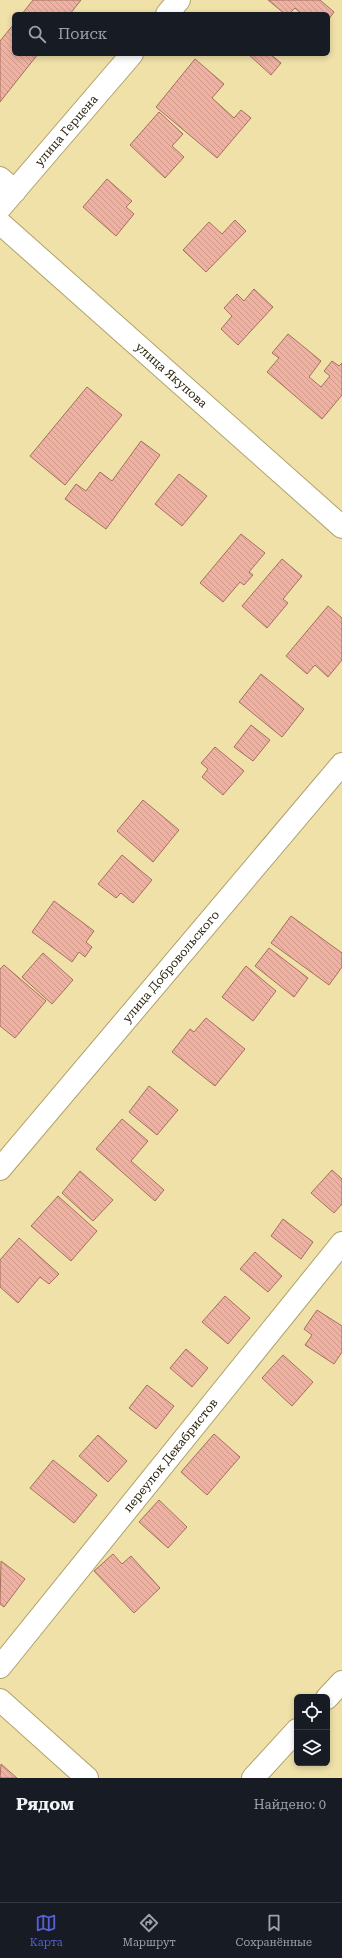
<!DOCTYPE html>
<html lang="ru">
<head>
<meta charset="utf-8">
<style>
  body { margin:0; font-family:"Roboto Serif",serif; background:#242831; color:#f1f3f6 }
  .controls { position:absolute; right:12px; bottom:12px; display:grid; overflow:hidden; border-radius:6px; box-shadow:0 2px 6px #0003 }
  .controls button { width:36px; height:36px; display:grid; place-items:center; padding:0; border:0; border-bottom:1px solid #363941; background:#171b24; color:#f1f3f6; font:20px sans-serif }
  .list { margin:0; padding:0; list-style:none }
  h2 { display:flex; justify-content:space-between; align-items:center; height:52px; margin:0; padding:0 16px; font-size:17px }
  h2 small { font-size:13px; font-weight:400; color:#9ea1a6 }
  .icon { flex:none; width:22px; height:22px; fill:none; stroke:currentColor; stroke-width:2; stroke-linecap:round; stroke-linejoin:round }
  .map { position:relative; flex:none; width:342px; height:1778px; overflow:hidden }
  .search { position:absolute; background:#171b24; box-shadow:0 2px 6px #0003; left:12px; right:12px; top:12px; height:44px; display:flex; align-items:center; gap:10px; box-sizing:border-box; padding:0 14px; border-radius:6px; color:#9ea1a6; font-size:15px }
  .sheet { height:124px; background:#171b24 }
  nav { display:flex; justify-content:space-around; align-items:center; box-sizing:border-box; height:56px; border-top:1px solid #363941; background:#171b24; font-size:11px; color:#9ea1a6 }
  nav a { display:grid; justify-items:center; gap:2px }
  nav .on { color:#5861d8 }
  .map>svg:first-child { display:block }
</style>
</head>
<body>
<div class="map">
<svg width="342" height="1778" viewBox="0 0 342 1778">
  <defs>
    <pattern id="building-back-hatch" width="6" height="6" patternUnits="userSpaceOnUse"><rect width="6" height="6" fill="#efb2a2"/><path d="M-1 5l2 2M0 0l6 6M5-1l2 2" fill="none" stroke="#cd998a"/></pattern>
  </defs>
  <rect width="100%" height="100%" fill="#efe1a8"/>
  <g fill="url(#building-back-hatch)" stroke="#a66e5f">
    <path d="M33,0H81L70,14H22Z"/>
    <path d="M268,0H320L334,12L328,20V14H302L295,8L289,14H285Z"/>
    <path d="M14,24V54H38L0,102V41Z"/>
    <path d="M248,54H270L281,63L271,75Z"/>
    <path d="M195,59L224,84L212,98L234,118L241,110L251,118L217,158L156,107Z"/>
    <path d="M159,112L183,134L172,146L184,157L165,178L130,145Z"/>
    <path d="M107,179L132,201L126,207L134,214L116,236L83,207Z"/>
    <path d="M235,220L246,231L206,272L183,250L209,222L222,234Z"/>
    <path d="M254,289L273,307L238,345L221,329L232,316L224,308L237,294L244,301Z"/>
    <path d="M288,334L321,361L309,377L321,387L330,376L324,371L332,361L339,366L342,363V395L322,419L267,372L279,358L272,353Z"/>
    <path d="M87,387L122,415L65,485L30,456Z"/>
    <path d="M141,441L160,455L106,529L65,499L76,484L86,491L100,472L112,481Z"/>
    <path d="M179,474L207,496L182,526L155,504Z"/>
    <path d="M241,534L265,553L249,572L253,575L244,585L240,582L223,602L200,583Z"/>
    <path d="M282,559L302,576L283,599L288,603L267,628L242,606Z"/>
    <path d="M328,606L342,618V660L328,677L315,665L307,674L286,656Z"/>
    <path d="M261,674L304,709L282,737L239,702Z"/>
    <path d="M251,725L270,740L253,761L234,747Z"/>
    <path d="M215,747L244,771L223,795L202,777L208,769L201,763Z"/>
    <path d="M143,800L179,830L153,862L117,831Z"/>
    <path d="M122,855L152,880L133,903L121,893L116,898L98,884Z"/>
    <path d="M54,901L94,931L86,942L92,947L85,957L79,952L72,962L32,932Z"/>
    <path d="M291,916L342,953V967L329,985L271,943Z"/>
    <path d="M269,948L308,978L294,997L255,966Z"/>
    <path d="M43,953L73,980L52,1004L22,977Z"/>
    <path d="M4,965L46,1001L15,1038L0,1026V969Z"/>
    <path d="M246,966L276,991L253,1021L222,997Z"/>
    <path d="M206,1018L245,1049L215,1086L172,1052L190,1029L194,1032Z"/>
    <path d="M149,1086L178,1110L157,1135L129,1112Z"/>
    <path d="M122,1119L148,1141L131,1161L164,1190L155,1201L96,1149Z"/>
    <path d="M332,1170L342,1179V1204L334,1213L311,1193Z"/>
    <path d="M80,1171L113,1200L93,1221L62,1193Z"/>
    <path d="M58,1196L97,1231L71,1261L31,1226Z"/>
    <path d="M283,1219L313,1242L301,1259L271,1236Z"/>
    <path d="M19,1238L59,1274L49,1284L40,1277L18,1303L0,1287V1260Z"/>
    <path d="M255,1252L282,1276L268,1292L240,1269Z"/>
    <path d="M225,1296L250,1318L228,1344L202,1322Z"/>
    <path d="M317,1310L342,1326V1352L334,1364L305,1345L312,1335L304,1329Z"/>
    <path d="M186,1349L208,1368L192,1387L170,1368Z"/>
    <path d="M283,1355L313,1382L292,1406L262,1378Z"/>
    <path d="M147,1385L174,1406L156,1429L129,1408Z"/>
    <path d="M214,1434L240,1457L207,1495L181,1472Z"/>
    <path d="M98,1435L127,1461L108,1482L79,1456Z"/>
    <path d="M53,1460L97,1495L74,1523L30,1488Z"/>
    <path d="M159,1500L187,1527L168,1548L139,1522Z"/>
    <path d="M113,1554L122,1564L131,1556L160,1588L134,1613L94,1571Z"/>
    <path d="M1,1561L25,1579L4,1607L0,1604Z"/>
    <path d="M1,1764L17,1778H0Z"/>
  </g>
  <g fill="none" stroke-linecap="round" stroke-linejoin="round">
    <g stroke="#afa16a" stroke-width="24">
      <g id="minor">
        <path d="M167,14L179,0"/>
        <path d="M0,178L15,191"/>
        <path id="s1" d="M0,208L132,54"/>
        <path id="s2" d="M0,223L342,527"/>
        <path id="s3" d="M0,1169L342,764"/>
        <path id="s4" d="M0,1667L342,1243"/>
        <path d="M327,1698L342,1682"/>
        <path d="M0,1700L87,1778"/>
        <path d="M253,1778L297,1730"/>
      </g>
    </g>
    <use href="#minor" stroke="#fff" stroke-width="22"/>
  </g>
  <g text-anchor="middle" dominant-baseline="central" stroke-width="4" stroke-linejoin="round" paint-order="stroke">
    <g font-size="12" fill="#28230c" stroke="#fdeeb5">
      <text stroke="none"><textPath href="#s1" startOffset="102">улица Герцена</textPath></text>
      <text stroke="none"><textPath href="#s2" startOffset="229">улица Якупова</textPath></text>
      <text stroke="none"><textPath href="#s3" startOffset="265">улица Добровольского</textPath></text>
      <text stroke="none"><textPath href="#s4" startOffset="272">переулок Декабристов</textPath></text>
    </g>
  </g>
</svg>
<div class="controls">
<button><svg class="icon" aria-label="locate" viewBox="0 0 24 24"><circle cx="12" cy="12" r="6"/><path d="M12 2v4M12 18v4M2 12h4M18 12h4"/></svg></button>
<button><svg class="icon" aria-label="layers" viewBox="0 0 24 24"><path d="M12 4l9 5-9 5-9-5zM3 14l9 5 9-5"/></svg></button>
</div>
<div class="search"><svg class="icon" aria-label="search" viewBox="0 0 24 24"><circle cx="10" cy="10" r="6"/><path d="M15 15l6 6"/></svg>Поиск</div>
</div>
<section class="sheet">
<h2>Рядом<small>Найдено: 0</small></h2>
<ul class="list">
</ul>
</section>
<nav>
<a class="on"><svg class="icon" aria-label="map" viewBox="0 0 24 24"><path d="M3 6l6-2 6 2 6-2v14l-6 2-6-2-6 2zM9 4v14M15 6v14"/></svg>Карта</a>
<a><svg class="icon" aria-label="directions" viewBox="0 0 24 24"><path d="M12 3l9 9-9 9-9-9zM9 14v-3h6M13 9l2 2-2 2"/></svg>Маршрут</a>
<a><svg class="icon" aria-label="saved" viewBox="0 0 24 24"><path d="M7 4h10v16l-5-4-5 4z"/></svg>Сохранённые</a>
</nav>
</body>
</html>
